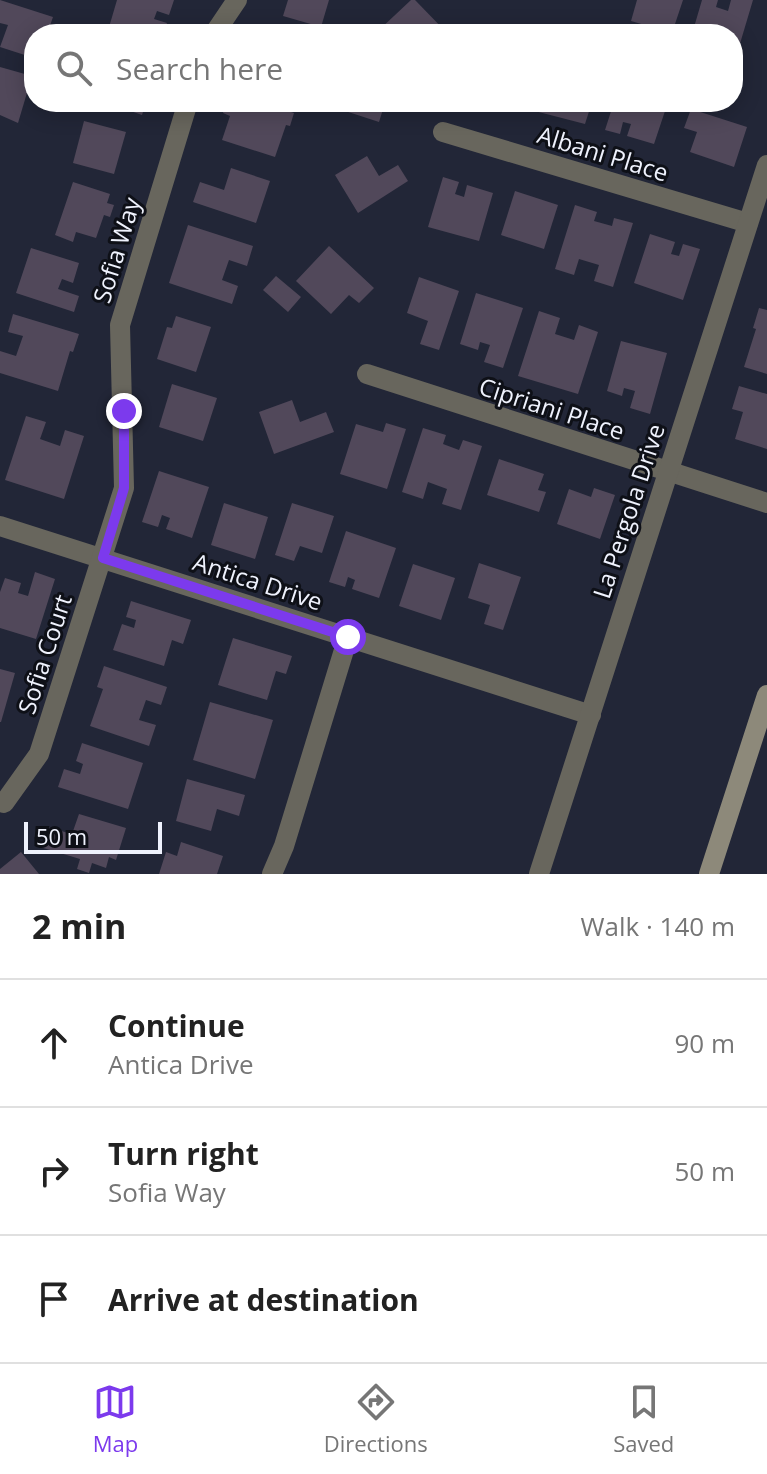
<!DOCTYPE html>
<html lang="en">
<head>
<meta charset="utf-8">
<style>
  body { margin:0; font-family:"Open Sans",sans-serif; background:#f6f6f6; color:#222 }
  .scale { position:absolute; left:24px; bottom:20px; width:138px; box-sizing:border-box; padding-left:8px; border:4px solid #eff2fd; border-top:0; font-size:22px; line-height:28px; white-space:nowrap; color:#eff2fd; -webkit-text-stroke:6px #0e1017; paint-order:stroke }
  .stop { position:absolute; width:24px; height:24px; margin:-18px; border:6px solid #7c3aed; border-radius:50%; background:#fff }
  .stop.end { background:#7c3aed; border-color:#fff; box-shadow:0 2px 8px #0008 }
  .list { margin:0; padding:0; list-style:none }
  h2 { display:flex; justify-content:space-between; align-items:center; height:104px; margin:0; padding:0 32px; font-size:34px }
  h2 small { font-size:26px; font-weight:400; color:#767676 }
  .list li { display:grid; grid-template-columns:52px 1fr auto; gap:24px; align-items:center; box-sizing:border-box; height:128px; padding:0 32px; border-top:2px solid #e0e0e0 }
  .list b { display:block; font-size:30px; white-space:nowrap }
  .list p { margin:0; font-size:26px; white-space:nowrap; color:#767676 }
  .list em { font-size:26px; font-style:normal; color:#767676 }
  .icon { flex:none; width:44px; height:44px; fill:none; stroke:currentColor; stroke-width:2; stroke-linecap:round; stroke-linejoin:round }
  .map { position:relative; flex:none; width:767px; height:874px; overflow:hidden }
  .search { position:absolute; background:#fff; box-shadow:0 4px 20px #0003; left:24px; right:24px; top:24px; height:88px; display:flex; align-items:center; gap:20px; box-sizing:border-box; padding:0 28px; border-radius:32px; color:#767676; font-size:30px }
  .sheet { height:488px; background:#fff }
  nav { display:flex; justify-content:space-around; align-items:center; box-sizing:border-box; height:112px; border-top:2px solid #e0e0e0; background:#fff; font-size:22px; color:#767676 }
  nav a { display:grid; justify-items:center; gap:4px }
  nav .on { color:#7c3aed }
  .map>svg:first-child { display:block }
</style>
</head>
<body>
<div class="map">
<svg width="767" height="874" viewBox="0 0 767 874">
  <rect width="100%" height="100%" fill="#222637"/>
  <g fill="#51485a">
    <path d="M0,0L53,17L47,34H34V58L0,47L8,25L0,23Z"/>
    <path d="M117,0H174L169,15L157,11L154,19L167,23L163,34H107Z"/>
    <path d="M288,0H329L321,27L283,16Z"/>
    <path d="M411,0H415L448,34H380L378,31Z"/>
    <path d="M637,0H683L672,33L631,21Z"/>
    <path d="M702,0H718L716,7L728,11L731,0H753L736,57L733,56V34H692Z"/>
    <path d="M0,67L32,76L18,123L0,115Z"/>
    <path d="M105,102H146L142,115Z"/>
    <path d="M226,102H262L294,113L290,126L286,125L275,157L222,140L230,116L223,113Z"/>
    <path d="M338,102H383L382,105L384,106L379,122L336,108Z"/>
    <path d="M529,102H592L585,124L527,109Z"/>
    <path d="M614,102H668L654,144L627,136L631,124L623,122L620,134L605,130Z"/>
    <path d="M691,109L747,127L734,167L690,152L697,132L684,128Z"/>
    <path d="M84,121L126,132L114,174L73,163Z"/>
    <path d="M367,156L379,176L398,165L408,181L358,213L335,175Z"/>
    <path d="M231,168L270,181L256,223L193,202L200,182L224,190Z"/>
    <path d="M443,177L459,182L455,194L464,197L467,185L493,193L479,241L428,227Z"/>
    <path d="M73,182L110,194L107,203L114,205L110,217L104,215L96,238L76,232L73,242L55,235Z"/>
    <path d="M515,191L558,205L544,249L501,235Z"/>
    <path d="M575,205L597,212L594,221L612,226L614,218L633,223L613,287L594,281L599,265L579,259L574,275L555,269Z"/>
    <path d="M188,225L253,246L247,266L229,260L222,280L238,286L232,304L169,283Z"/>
    <path d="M650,234L675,242L671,254L679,256L683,244L700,249L683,300L634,283Z"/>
    <path d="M329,246L374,288L359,303L349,295L331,314L296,281Z"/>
    <path d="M31,248L79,263L73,283L62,279L58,289L79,296L74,312L16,293Z"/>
    <path d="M276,276L301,297L288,312L263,290Z"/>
    <path d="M419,277L459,291L439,350L420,344L428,321L407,313Z"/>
    <path d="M476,293L523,308L503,368L484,362L490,345L480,342L478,350L460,344Z"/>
    <path d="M759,308L767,310V374L744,367L756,329L753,328Z"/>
    <path d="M539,311L560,318L555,334L574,340L579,325L598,332L578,394L518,376Z"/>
    <path d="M13,314L79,334L73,352L70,351L58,391L0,373V351L16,356L23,336L8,332Z"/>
    <path d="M176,316L211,327L196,372L157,359L167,327L172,328Z"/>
    <path d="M621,341L667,353L650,414L630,408L635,391L624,388L622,396L607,391Z"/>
    <path d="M172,384L217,398L203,441L159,427Z"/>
    <path d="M739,386L767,394V449L735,439L743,412L732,409Z"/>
    <path d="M292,400L300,422L326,412L334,432L274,454L259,412Z"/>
    <path d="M26,416L46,422L40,439L60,446L65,430L84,436L64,499L5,480Z"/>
    <path d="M386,423L406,429L387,489L340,474L356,424L383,432Z"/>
    <path d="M423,428L446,435L443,444L459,450L463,440L482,446L461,510L442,504L447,489L428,482L423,499L402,492Z"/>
    <path d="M499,459L544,474L538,490L546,492L539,512L487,495Z"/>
    <path d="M159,471L209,487L192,538L166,529L170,518L162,515L158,527L142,522Z"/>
    <path d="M594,488L615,495L600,539L557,524L569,489L591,497Z"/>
    <path d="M224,503L268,517L255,559L211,545Z"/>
    <path d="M292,503L334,516L322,553L300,546L294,561L275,555Z"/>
    <path d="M346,531L396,548L379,598L352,589L355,580L348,577L345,587L329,582Z"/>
    <path d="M479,563L521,577L503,630L484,624L490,605L468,598Z"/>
    <path d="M413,564L455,578L441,620L399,606Z"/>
    <path d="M35,572L55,579L36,639L0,628V592L5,578L21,583L18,593L28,596Z"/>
    <path d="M131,601L191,620L183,644L172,640L164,666L113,650L122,624L134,628L136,620L126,617Z"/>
    <path d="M233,638L292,656L286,674L276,671L267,700L218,685Z"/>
    <path d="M104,666L167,687L161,705L146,700L139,720L156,725L149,746L90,726L103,689L97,687Z"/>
    <path d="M0,669L15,673L1,722H0Z"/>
    <path d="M210,702L273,720L255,779L193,760Z"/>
    <path d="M82,743L143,763L128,809L58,787L64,769L80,774L83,764L76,761Z"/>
    <path d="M187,779L245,795L239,816L217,809L211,831L176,821Z"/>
    <path d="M79,814L126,828L116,860L109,857L106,868L92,863L89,873L77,869L80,859L40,847L47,827L72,834Z"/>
    <path d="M181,842L223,856L217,874H159L166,852L177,856Z"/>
    <path d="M21,852L39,874H0V869Z"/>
  </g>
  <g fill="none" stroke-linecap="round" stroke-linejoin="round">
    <g stroke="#68665d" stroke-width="20">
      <path d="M214,34L237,0"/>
      <path d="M443,132L748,223"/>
      <path d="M367,374L767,503"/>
      <path d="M0,526L591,715"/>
      <path d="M4,803L39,754L124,488L120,325L188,102"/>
      <path d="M272,874L284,846L348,637"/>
      <path d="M539,874L767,165"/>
    </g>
    <path stroke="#8d897a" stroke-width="20" d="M709,874L767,695"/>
  </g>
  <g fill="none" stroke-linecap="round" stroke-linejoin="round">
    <path stroke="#7c3aed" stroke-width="10" d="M124,411V488L103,558L348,637"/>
  </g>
  <g text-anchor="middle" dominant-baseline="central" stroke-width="6" stroke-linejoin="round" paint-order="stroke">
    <g font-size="24" fill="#eff2fd" stroke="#0e1017">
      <text transform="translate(603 153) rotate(17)">Albani Place</text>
      <text transform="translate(116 250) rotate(-73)">Sofia Way</text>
      <text transform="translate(552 408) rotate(18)">Cipriani Place</text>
      <text transform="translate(628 511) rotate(-72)">La Pergola Drive</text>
      <text transform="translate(258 581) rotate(18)">Antica Drive</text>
      <text transform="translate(44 654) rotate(-72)">Sofia Court</text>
    </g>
  </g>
</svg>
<div class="scale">50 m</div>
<div class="stop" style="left:348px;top:637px"></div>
<div class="stop end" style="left:124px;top:411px"></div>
<div class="search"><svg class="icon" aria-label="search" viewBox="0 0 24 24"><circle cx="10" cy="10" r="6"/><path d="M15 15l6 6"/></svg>Search here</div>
</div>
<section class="sheet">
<h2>2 min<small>Walk · 140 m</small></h2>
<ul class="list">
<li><svg class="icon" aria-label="ahead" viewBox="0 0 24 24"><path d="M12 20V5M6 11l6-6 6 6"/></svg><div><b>Continue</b><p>Antica Drive</p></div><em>90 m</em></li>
<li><svg class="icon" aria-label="right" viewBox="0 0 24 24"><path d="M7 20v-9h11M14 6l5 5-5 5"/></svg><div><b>Turn right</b><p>Sofia Way</p></div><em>50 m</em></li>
<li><svg class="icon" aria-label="arrive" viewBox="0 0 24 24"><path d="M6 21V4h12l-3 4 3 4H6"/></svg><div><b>Arrive at destination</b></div></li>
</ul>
</section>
<nav>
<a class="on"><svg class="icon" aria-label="map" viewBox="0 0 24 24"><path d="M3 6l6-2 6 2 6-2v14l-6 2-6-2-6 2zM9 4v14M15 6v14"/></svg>Map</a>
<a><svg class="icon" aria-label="directions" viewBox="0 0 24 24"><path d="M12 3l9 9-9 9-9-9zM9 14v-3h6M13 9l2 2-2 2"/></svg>Directions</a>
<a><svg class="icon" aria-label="saved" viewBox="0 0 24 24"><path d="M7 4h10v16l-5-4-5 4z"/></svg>Saved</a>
</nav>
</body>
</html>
